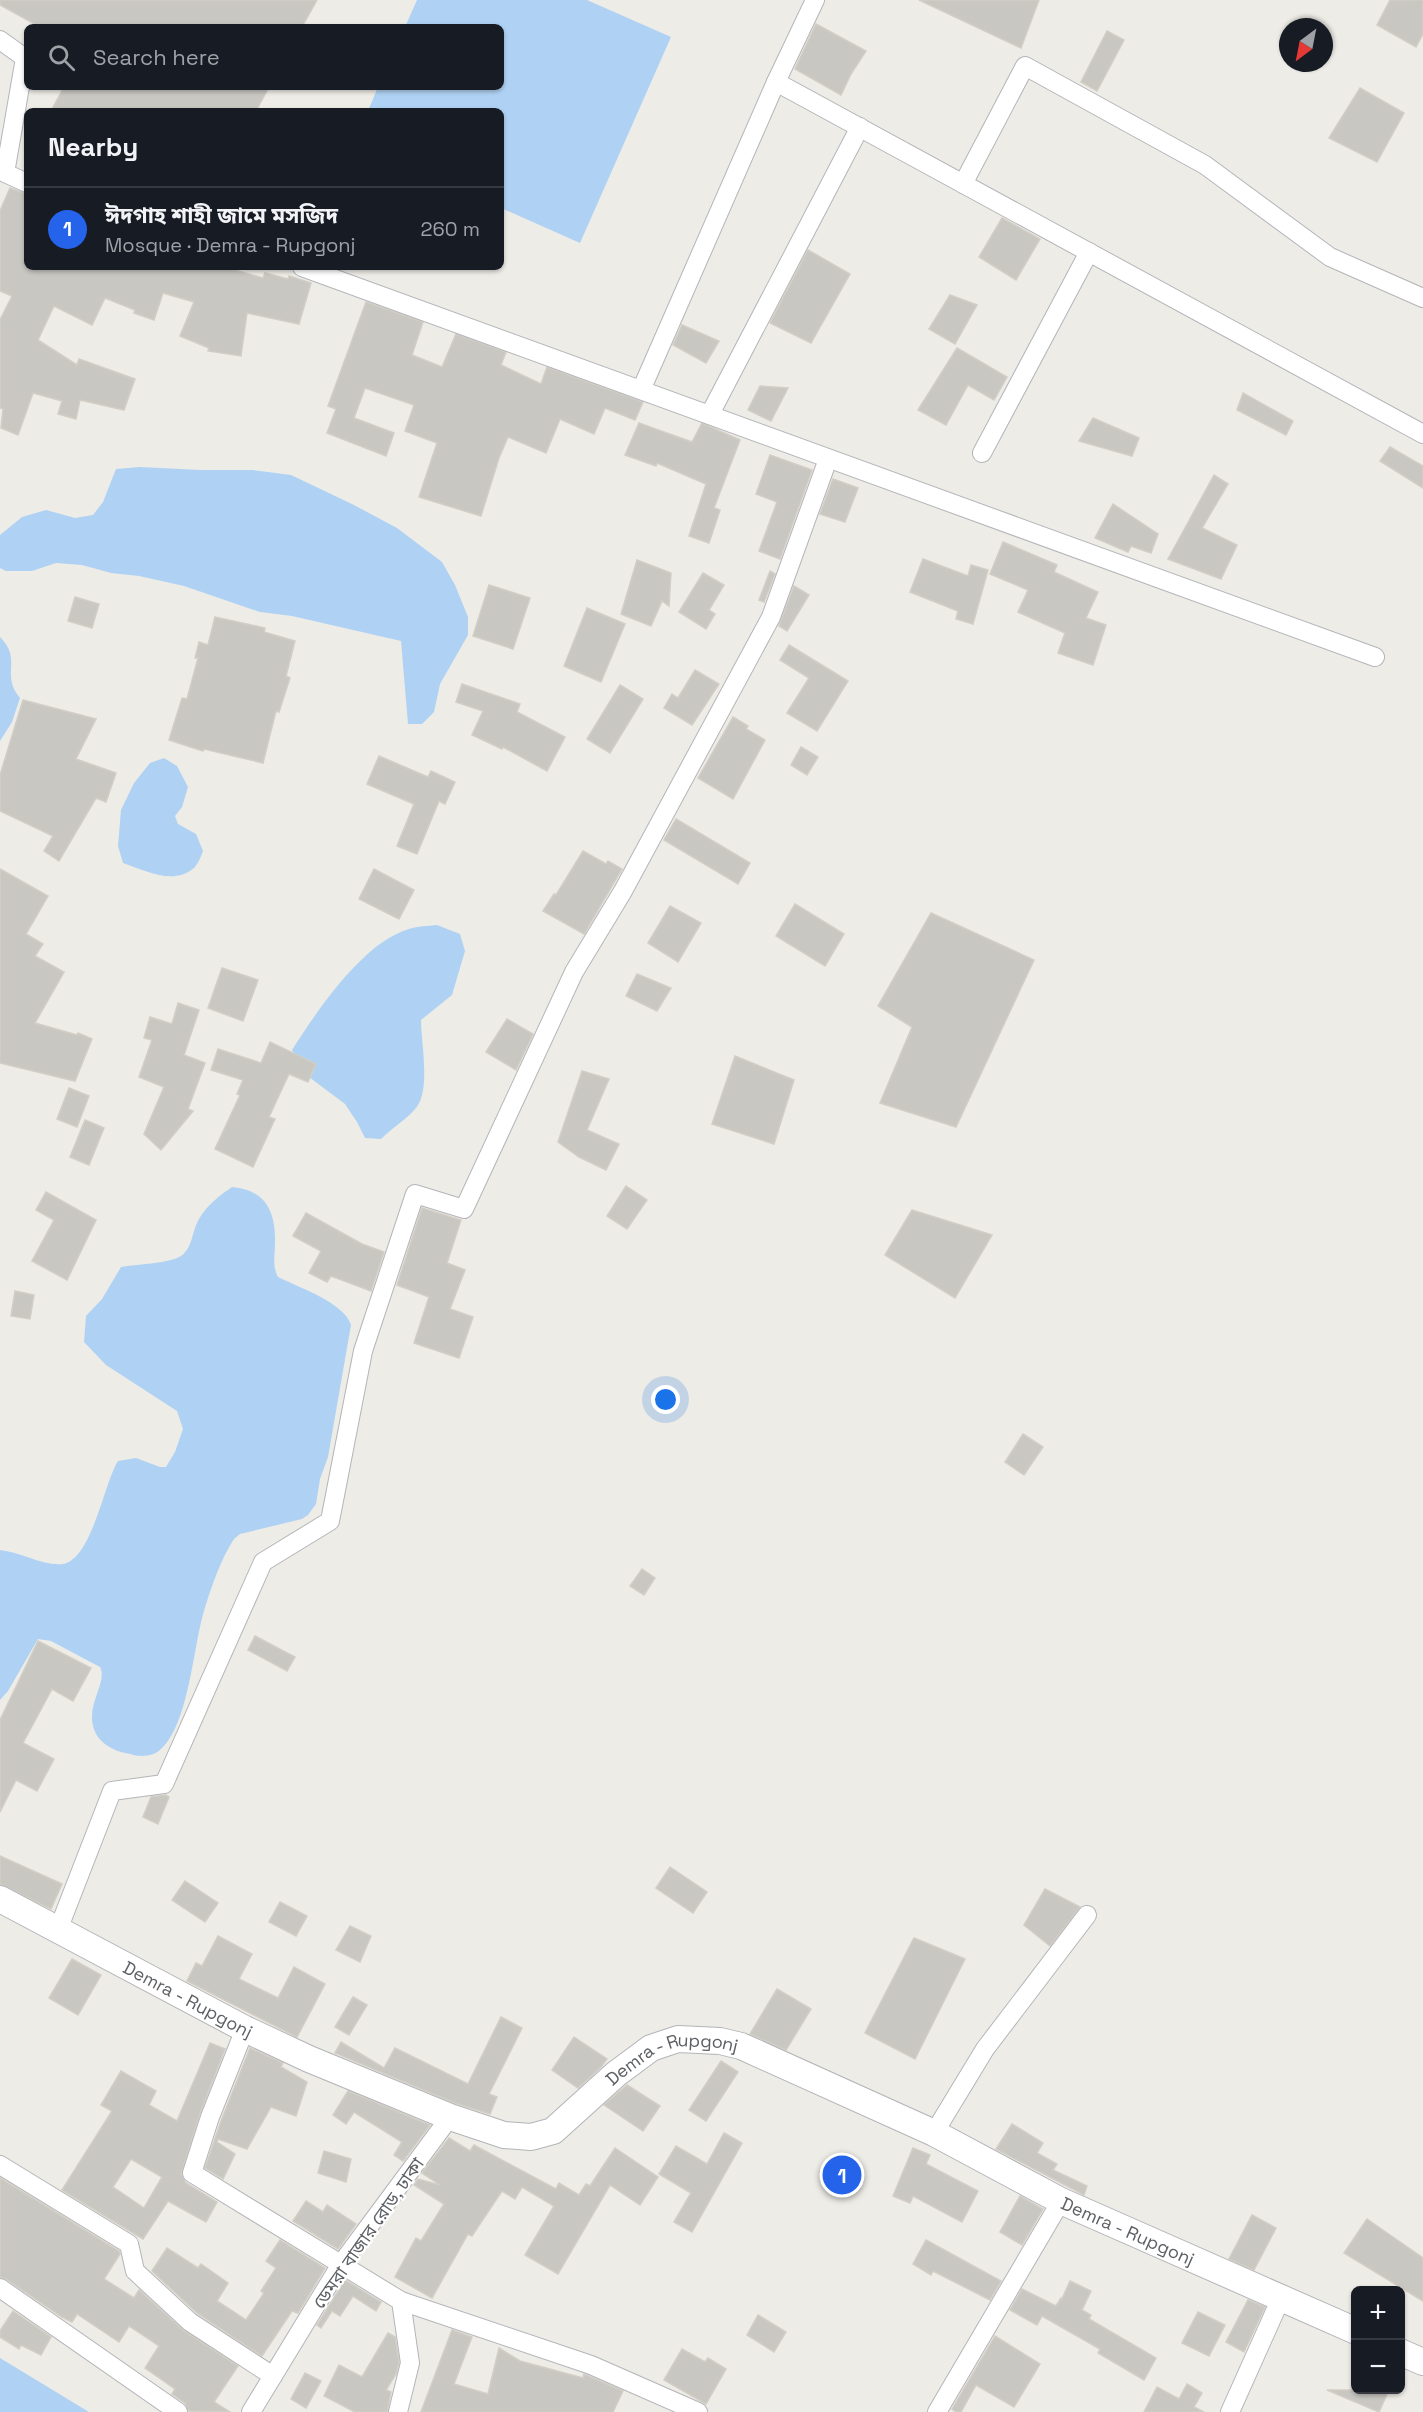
<!DOCTYPE html>
<html lang="en">
<head>
<meta charset="utf-8">
<style>
  body { margin:0; font-family:"Space Grotesk","Noto Sans Bengali",sans-serif; background:#242831; color:#f1f3f6 }
  .controls { position:absolute; right:18px; bottom:18px; display:grid; overflow:hidden; border-radius:9px; box-shadow:0 2px 4px #0004 }
  .controls button { width:54px; height:54px; display:grid; place-items:center; padding:0; border:0; border-bottom:2px solid #363941; background:#171b24; color:#f1f3f6; font:30px sans-serif }
  .compass { position:absolute; left:1279px; top:18px; width:54px; height:54px; border-radius:50%; background:#171b24; box-shadow:0 2px 4px #0004; rotate:212deg }
  .you { position:absolute; left:666px; top:1400px; width:21px; height:21px; margin:-15px; border:4px solid #fff; border-radius:50%; background:#1a73e8; box-shadow:0 0 0 9px #1a73e833 }
  .badge { display:grid; place-items:center; width:39px; height:39px; border-radius:50%; background:#2563eb; color:#fff; font-size:20px; font-weight:700 }
  .pin { position:absolute; translate:-50% -50%; border:3px solid #fff; box-shadow:0 2px 6px #0006 }
  .list { margin:0; padding:0; list-style:none }
  h2 { display:flex; justify-content:space-between; align-items:center; height:78px; margin:0; padding:0 24px; font-size:26px }
  h2 small { font-size:20px; font-weight:400; color:#9ea1a6 }
  .list li { display:grid; grid-template-columns:39px 1fr auto; gap:18px; align-items:center; box-sizing:border-box; height:84px; padding:0 24px; border-top:2px solid #363941 }
  .list b { display:block; font-size:22px; white-space:nowrap }
  .list p { margin:0; font-size:20px; white-space:nowrap; color:#9ea1a6 }
  .list em { font-size:20px; font-style:normal; color:#9ea1a6 }
  .icon { flex:none; width:33px; height:33px; fill:none; stroke:currentColor; stroke-width:2; stroke-linecap:round; stroke-linejoin:round }
  .map { position:relative; flex:none; width:1423px; height:2412px; overflow:hidden }
  .search { position:absolute; background:#171b24; box-shadow:0 2px 4px #0004; left:24px; top:24px; width:480px; height:66px; display:flex; align-items:center; gap:15px; box-sizing:border-box; padding:0 21px; border-radius:9px; color:#9ea1a6; font-size:22px }
  .panel { position:absolute; background:#171b24; box-shadow:0 2px 4px #0004; left:24px; top:108px; width:480px; height:162px; border-radius:9px }
  .map>svg:first-child { display:block }
</style>
</head>
<body>
<div class="map">
<svg width="1423" height="2412" viewBox="0 0 1423 2412">
  <rect width="100%" height="100%" fill="#eeece6"/>
  <g fill="#afd2f4">
    <path d="M417,0H587L671,37L580,243L501,208V111H368L378,87H501V27H405Z"/>
    <path d="M140,467L201,470H253L291,475L352,504L397,528L442,562L455,585L468,617V635L440,684L434,712L422,724H408L401,641L292,616L260,612L184,586L139,576L111,573L82,565L56,563L32,571H6L0,568V535L22,517L46,510L75,518L93,515L103,502L116,469Z"/>
    <path d="M0,637C23,660 0,674 20,698L12,722L0,741Z"/>
    <path d="M164,758L177,766L188,787L182,807L175,816L178,824L196,834L203,851C201,856 198,864 194,868C173,886 144,870 123,863L118,846L121,810L134,783L150,763Z"/>
    <path d="M437,925L460,934L465,951L452,995L421,1020C421,1043 431,1090 416,1108C407,1119 392,1128 381,1139L365,1138L357,1122L345,1104L305,1074L292,1050C317,1011 363,942 409,929C418,926 428,926 437,925Z"/>
    <path d="M232,1187C266,1190 276,1212 275,1244C275,1256 272,1266 278,1277C298,1287 345,1303 351,1325L328,1457L320,1479L316,1504L308,1515L302,1519L240,1534L234,1539C221,1559 211,1587 204,1611C193,1647 189,1725 160,1750C152,1757 139,1757 130,1754C118,1752 105,1747 98,1737C80,1709 109,1684 100,1667L51,1641L38,1639L8,1691L0,1700V1550C21,1552 42,1566 63,1564C92,1559 104,1483 118,1461L136,1458L160,1467H166L175,1452L183,1429L177,1411L106,1365L84,1342L86,1316L102,1299L121,1267C137,1264 167,1264 181,1256C193,1248 192,1230 199,1219C206,1206 220,1195 232,1187Z"/>
    <path d="M0,2358L89,2412H0Z"/>
  </g>
  <g fill="#c9c7c2" stroke="#d2cec5" stroke-width="1.5" fill-rule="evenodd">
    <path d="M0,0H317L302,27H40L0,5Z"/>
    <path d="M919,0H1039L1021,48Z"/>
    <path d="M1390,0H1423V34L1416,47L1377,25Z"/>
    <path d="M816,24L866,51L851,74L841,95L795,69Z"/>
    <path d="M1107,31L1124,40L1097,91L1081,82Z"/>
    <path d="M64,87H269L256,111H51Z"/>
    <path d="M1360,88L1404,113L1377,162L1329,138Z"/>
    <path d="M10,188L27,194V267H224L263,278L265,273L288,279L289,276L311,283L299,324L247,313L241,356L208,351L209,348L180,336L194,302L163,293L154,320L134,313L135,310L105,298L92,325L54,306L38,340L77,365L79,359L135,379L124,410L80,400L76,419L58,414L62,401L33,393L18,435L1,428L3,409L0,408V320L12,296L0,291V211Z"/>
    <path d="M1002,218L1040,239L1016,280L979,257Z"/>
    <path d="M808,250L850,274L811,343L770,323Z"/>
    <path d="M950,295L977,305L955,344L929,329Z"/>
    <path d="M366,302L423,322L412,355L442,367L456,334L506,352L501,365L541,384L547,367L643,402L635,420L605,408L594,434L560,419L546,453L508,437L499,458L481,516L419,497L437,443L405,431L414,405L365,388L354,418L394,433L386,456L327,433L336,409L328,406Z"/>
    <path d="M682,325L719,341L706,363L673,345Z"/>
    <path d="M957,348L1007,377L994,400L968,385L946,425L918,410Z"/>
    <path d="M760,386L788,388L771,421L748,410Z"/>
    <path d="M1243,393L1293,421L1286,435L1237,410Z"/>
    <path d="M1093,418L1139,438L1132,456L1079,441Z"/>
    <path d="M639,423L692,442L702,423L740,440L714,508L720,510L709,543L689,536L706,484L657,463L656,466L625,455Z"/>
    <path d="M1390,447L1423,466V488L1380,461Z"/>
    <path d="M770,455L812,470L780,559L759,551L777,502L756,494Z"/>
    <path d="M1214,475L1228,484L1202,528L1237,545L1221,579L1168,559Z"/>
    <path d="M833,479L858,488L845,522L820,514Z"/>
    <path d="M1113,504L1158,534L1151,553L1131,546L1128,552L1095,538Z"/>
    <path d="M1003,542L1057,565L1054,572L1098,592L1086,618L1106,625L1093,665L1058,653L1065,633L1018,612L1028,590L990,574Z"/>
    <path d="M923,559L968,576L971,565L988,570L973,624L956,619L958,611L910,592Z"/>
    <path d="M637,560L671,573L669,606L662,601L651,626L621,614Z"/>
    <path d="M770,571L775,574L764,602L759,600Z"/>
    <path d="M703,573L724,585L709,610L715,614L706,629L679,612Z"/>
    <path d="M489,585L530,598L513,649L473,636Z"/>
    <path d="M794,586L809,595L787,631L779,626Z"/>
    <path d="M75,597L99,604L92,628L68,621Z"/>
    <path d="M587,608L625,624L601,682L564,666Z"/>
    <path d="M215,617L265,628L264,632L295,641L286,676L290,678L279,712L276,711L263,763L204,749L203,751L169,740L182,698L187,699L198,658H195L199,642L208,645Z"/>
    <path d="M789,645L848,681L817,731L787,713L809,678L780,660Z"/>
    <path d="M695,670L719,684L692,725L664,708L672,694L678,698Z"/>
    <path d="M462,684L520,704L517,712L565,737L547,771L503,747L502,749L472,735L483,711L456,702Z"/>
    <path d="M620,685L643,699L610,753L587,739Z"/>
    <path d="M23,700L96,719L76,759L116,773L106,802L96,798L59,861L44,851L53,836L0,811V775Z"/>
    <path d="M733,717L748,726L746,729L765,740L733,799L698,778Z"/>
    <path d="M801,747L818,757L807,775L791,765Z"/>
    <path d="M379,756L428,777L431,771L455,782L445,804L439,801L417,854L397,846L414,804L367,784Z"/>
    <path d="M676,819L750,863L738,884L664,840Z"/>
    <path d="M583,851L606,864L608,861L622,869L584,934L543,911L554,894L556,895Z"/>
    <path d="M0,869L48,896L26,934L43,944L35,956L64,972L35,1023L77,1035L78,1033L92,1039L75,1081L0,1063Z"/>
    <path d="M374,869L414,890L399,919L359,899Z"/>
    <path d="M795,904L844,934L825,966L776,936Z"/>
    <path d="M670,906L701,923L678,962L648,943Z"/>
    <path d="M931,913L1034,960L956,1127L880,1103L912,1027L878,1006Z"/>
    <path d="M222,968L258,980L243,1021L208,1008Z"/>
    <path d="M637,974L671,988L657,1011L626,996Z"/>
    <path d="M178,1003L199,1010L184,1055L205,1063L188,1109L193,1111L161,1150L144,1134L164,1087L139,1077L152,1040L144,1038L150,1017L172,1024Z"/>
    <path d="M507,1019L533,1034L516,1070L486,1052Z"/>
    <path d="M270,1042L316,1064L308,1082L289,1074L269,1117L275,1119L253,1167L215,1149L240,1095L237,1094L243,1080L211,1070L218,1049L261,1063Z"/>
    <path d="M735,1056L794,1080L774,1144L712,1124Z"/>
    <path d="M582,1071L609,1079L587,1130L619,1144L606,1170L579,1157L558,1142Z"/>
    <path d="M69,1088L89,1096L77,1127L57,1119Z"/>
    <path d="M85,1120L104,1128L89,1165L70,1157Z"/>
    <path d="M626,1186L647,1200L627,1229L607,1216Z"/>
    <path d="M46,1192L96,1220L67,1280L32,1261L54,1220L36,1210Z"/>
    <path d="M422,1208L461,1220L447,1263L465,1270L450,1309L473,1317L459,1358L414,1343L429,1297L397,1285Z"/>
    <path d="M912,1210L992,1235L955,1298L885,1255Z"/>
    <path d="M306,1213L362,1244L384,1252L371,1291L331,1276L327,1282L309,1273L321,1251L293,1236Z"/>
    <path d="M15,1291L34,1295L30,1319L11,1316Z"/>
    <path d="M1023,1434L1043,1447L1024,1475L1005,1462Z"/>
    <path d="M642,1569L655,1578L644,1595L630,1586Z"/>
    <path d="M255,1636L295,1657L287,1671L248,1650Z"/>
    <path d="M38,1641L91,1668L73,1701L52,1689L23,1743L54,1759L37,1791L16,1780L0,1812V1720Z"/>
    <path d="M166,1795L169,1797L158,1824L143,1817L151,1797Z"/>
    <path d="M0,1856L62,1884L51,1909L0,1884Z"/>
    <path d="M670,1867L707,1892L693,1913L656,1888Z"/>
    <path d="M185,1881L218,1903L205,1922L172,1900Z"/>
    <path d="M1045,1889L1080,1907L1050,1946L1024,1925Z"/>
    <path d="M280,1902L307,1916L296,1936L269,1922Z"/>
    <path d="M350,1926L371,1936L360,1962L336,1950Z"/>
    <path d="M218,1936L252,1954L239,1979L278,1998L294,1967L325,1984L297,2037L187,1981L196,1963L202,1966Z"/>
    <path d="M914,1938L965,1959L915,2059L865,2033Z"/>
    <path d="M72,1959L101,1975L78,2015L49,1998Z"/>
    <path d="M777,1989L811,2009L786,2050L750,2034Z"/>
    <path d="M353,1997L367,2005L349,2035L335,2027Z"/>
    <path d="M501,2017L522,2028L489,2094L497,2097L490,2114L455,2103L335,2053L341,2042L384,2068L395,2048L468,2084Z"/>
    <path d="M574,2037L607,2059L601,2067L578,2088L552,2070Z"/>
    <path d="M210,2043L225,2049L200,2113L181,2174L186,2183L217,2202L206,2222L168,2201L143,2239L62,2190L112,2111L101,2105L121,2071L156,2091L149,2105L177,2121ZM131,2159L162,2177L144,2208L113,2187Z"/>
    <path d="M250,2048L283,2063L281,2067L307,2082L296,2116L271,2107L247,2149L218,2139L217,2142L235,2154L223,2179L205,2168L221,2121Z"/>
    <path d="M721,2061L738,2072L706,2121L689,2110Z"/>
    <path d="M627,2085L660,2106L643,2131L604,2105Z"/>
    <path d="M348,2091L430,2125L403,2161L394,2155L402,2142L354,2112L346,2124L333,2115Z"/>
    <path d="M1012,2124L1043,2143L1037,2153L1057,2164L1053,2170L1087,2186L1084,2195L996,2149Z"/>
    <path d="M724,2133L742,2143L692,2232L674,2222L691,2193L659,2174L676,2146L707,2164Z"/>
    <path d="M449,2138L470,2151L474,2145L556,2189L559,2183L579,2195L586,2184L590,2186L615,2148L658,2177L640,2205L610,2185L558,2274L525,2255L554,2206L522,2187L515,2199L502,2191L472,2236L468,2234L432,2298L395,2277L416,2238L421,2241L444,2204L414,2185L418,2179L440,2185L422,2173Z"/>
    <path d="M913,2148L930,2155L926,2164L978,2191L962,2222L913,2196L910,2203L893,2196Z"/>
    <path d="M324,2151L351,2159L346,2182L318,2173Z"/>
    <path d="M0,2178L119,2251L120,2254L104,2279L134,2298L139,2290L184,2331L238,2366L214,2402L230,2412L189,2411L185,2403L172,2394L175,2389L145,2368L159,2346L129,2326L119,2342L77,2314L72,2322L62,2317L6,2279L0,2277Z"/>
    <path d="M1020,2196L1043,2209L1022,2245L1000,2232Z"/>
    <path d="M306,2201L323,2212L327,2205L356,2224L338,2249L293,2221Z"/>
    <path d="M1252,2215L1276,2228L1254,2270L1229,2259Z"/>
    <path d="M1367,2219L1423,2258V2301L1344,2253Z"/>
    <path d="M280,2240L325,2268L298,2313L292,2311L262,2356L197,2313L152,2271L167,2248L198,2268L201,2264L228,2283L217,2301L246,2320L264,2293L261,2291L276,2268L266,2261Z"/>
    <path d="M926,2240L1001,2281L990,2300L933,2271L931,2275L913,2264Z"/>
    <path d="M345,2280L381,2302L376,2311L353,2296L340,2316L332,2311L321,2328L317,2325Z"/>
    <path d="M1070,2281L1091,2291L1082,2310L1091,2315L1089,2319L1156,2358L1144,2380L1098,2353L1100,2349L1042,2316L1037,2325L1010,2310L1022,2289L1056,2306L1061,2298L1062,2299Z"/>
    <path d="M1248,2300L1265,2307L1244,2352L1226,2342Z"/>
    <path d="M13,2311L51,2337L41,2355L21,2345L19,2349L0,2337V2331Z"/>
    <path d="M1198,2312L1225,2325L1209,2356L1182,2343Z"/>
    <path d="M758,2315L786,2332L774,2352L747,2335Z"/>
    <path d="M452,2330L472,2337L454,2384L488,2394L499,2348L520,2361L583,2378L584,2374L623,2391L613,2412H421Z"/>
    <path d="M388,2333L395,2337L399,2362L396,2374L386,2390L391,2392L387,2412H355L324,2396L339,2365L362,2377Z"/>
    <path d="M995,2336L1040,2364L1014,2407L976,2385L961,2412H956L952,2409Z"/>
    <path d="M682,2349L705,2362L708,2358L726,2369L706,2404L664,2380Z"/>
    <path d="M305,2373L321,2381L306,2408L291,2399Z"/>
    <path d="M1187,2384L1202,2393L1194,2407L1204,2412H1144L1157,2387L1179,2399Z"/>
    <path d="M1327,2390H1389L1379,2412Z"/>
  </g>
  <g fill="none" stroke-linecap="round" stroke-linejoin="round">
    <g stroke="#b3b5b9" stroke-width="20">
      <g id="street">
        <path d="M0,40L25,58L5,173L27,183"/>
        <path d="M776,82L1423,434"/>
        <path d="M963,184L1025,66L1205,165L1330,257L1423,298"/>
        <path d="M302,267C660,395 1017,527 1375,657"/>
        <path d="M642,388L776,82L815,0"/>
        <path d="M710,414L860,127"/>
        <path d="M982,453L1089,252"/>
        <path d="M58,1930L112,1791L164,1784L263,1562L330,1521L363,1351L415,1194L464,1209L574,972L623,891L771,617L828,459"/>
        <path d="M245,2029L210,2117L192,2173L401,2301L410,2363L398,2412"/>
        <path d="M934,2133L985,2049L1087,1915"/>
        <path d="M0,2165L129,2244L135,2271L190,2322L273,2376"/>
        <path d="M0,2288L178,2412"/>
        <path d="M401,2301L591,2365L698,2412"/>
        <path d="M251,2412L341,2264L450,2117"/>
        <path d="M937,2412L1061,2201"/>
        <path d="M1230,2412L1281,2298"/>
      </g>
    </g>
    <g stroke="#b2b4b8" stroke-width="28">
      <g id="secondary">
        <path id="s1" d="M0,1899L245,2029L309,2059L450,2117L504,2135L531,2137L553,2131L616,2074L651,2048L678,2039L720,2041L741,2046L934,2133L1061,2201L1356,2331"/>
        <path d="M1400,2352L1423,2362"/>
      </g>
    </g>
    <use href="#street" stroke="#fff" stroke-width="18"/>
    <use href="#secondary" stroke="#fff" stroke-width="26"/>
  </g>
  <g text-anchor="middle" dominant-baseline="central" stroke-width="4.5" stroke-linejoin="round" paint-order="stroke">
    <g font-size="18" fill="#5d6064" stroke="#fff">
      <text stroke="none"><textPath href="#s1" startOffset="213">Demra - Rupgonj</textPath></text>
      <text stroke="none"><textPath href="#s1" startOffset="753">Demra - Rupgonj</textPath></text>
      <text stroke="none"><textPath href="#s1" startOffset="1257">Demra - Rupgonj</textPath></text>
      <text transform="translate(368 2233) rotate(-55)">ডেমরা বাজার রোড, ঢাকা</text>
    </g>
  </g>
</svg>
<div class="controls">
<button>+</button>
<button>−</button>
</div>
<svg class="compass" viewBox="-18 -18 36 36"><path d="M0-13l5 13h-10z" fill="#e53935"/><path d="M0 13l5-13h-10z" fill="#9ea1a6"/></svg>
<div class="you"></div>
<div class="pin badge" style="left:842px;top:2175px">1</div>
<div class="search"><svg class="icon" aria-label="search" viewBox="0 0 24 24"><circle cx="10" cy="10" r="6"/><path d="M15 15l6 6"/></svg>Search here</div>
<section class="panel">
<h2>Nearby<small></small></h2>
<ul class="list">
<li><span class="badge">1</span><div><b>ঈদগাহ শাহী জামে মসজিদ</b><p>Mosque · Demra - Rupgonj</p></div><em>260 m</em></li>
</ul>
</section>
</div>
</body>
</html>
